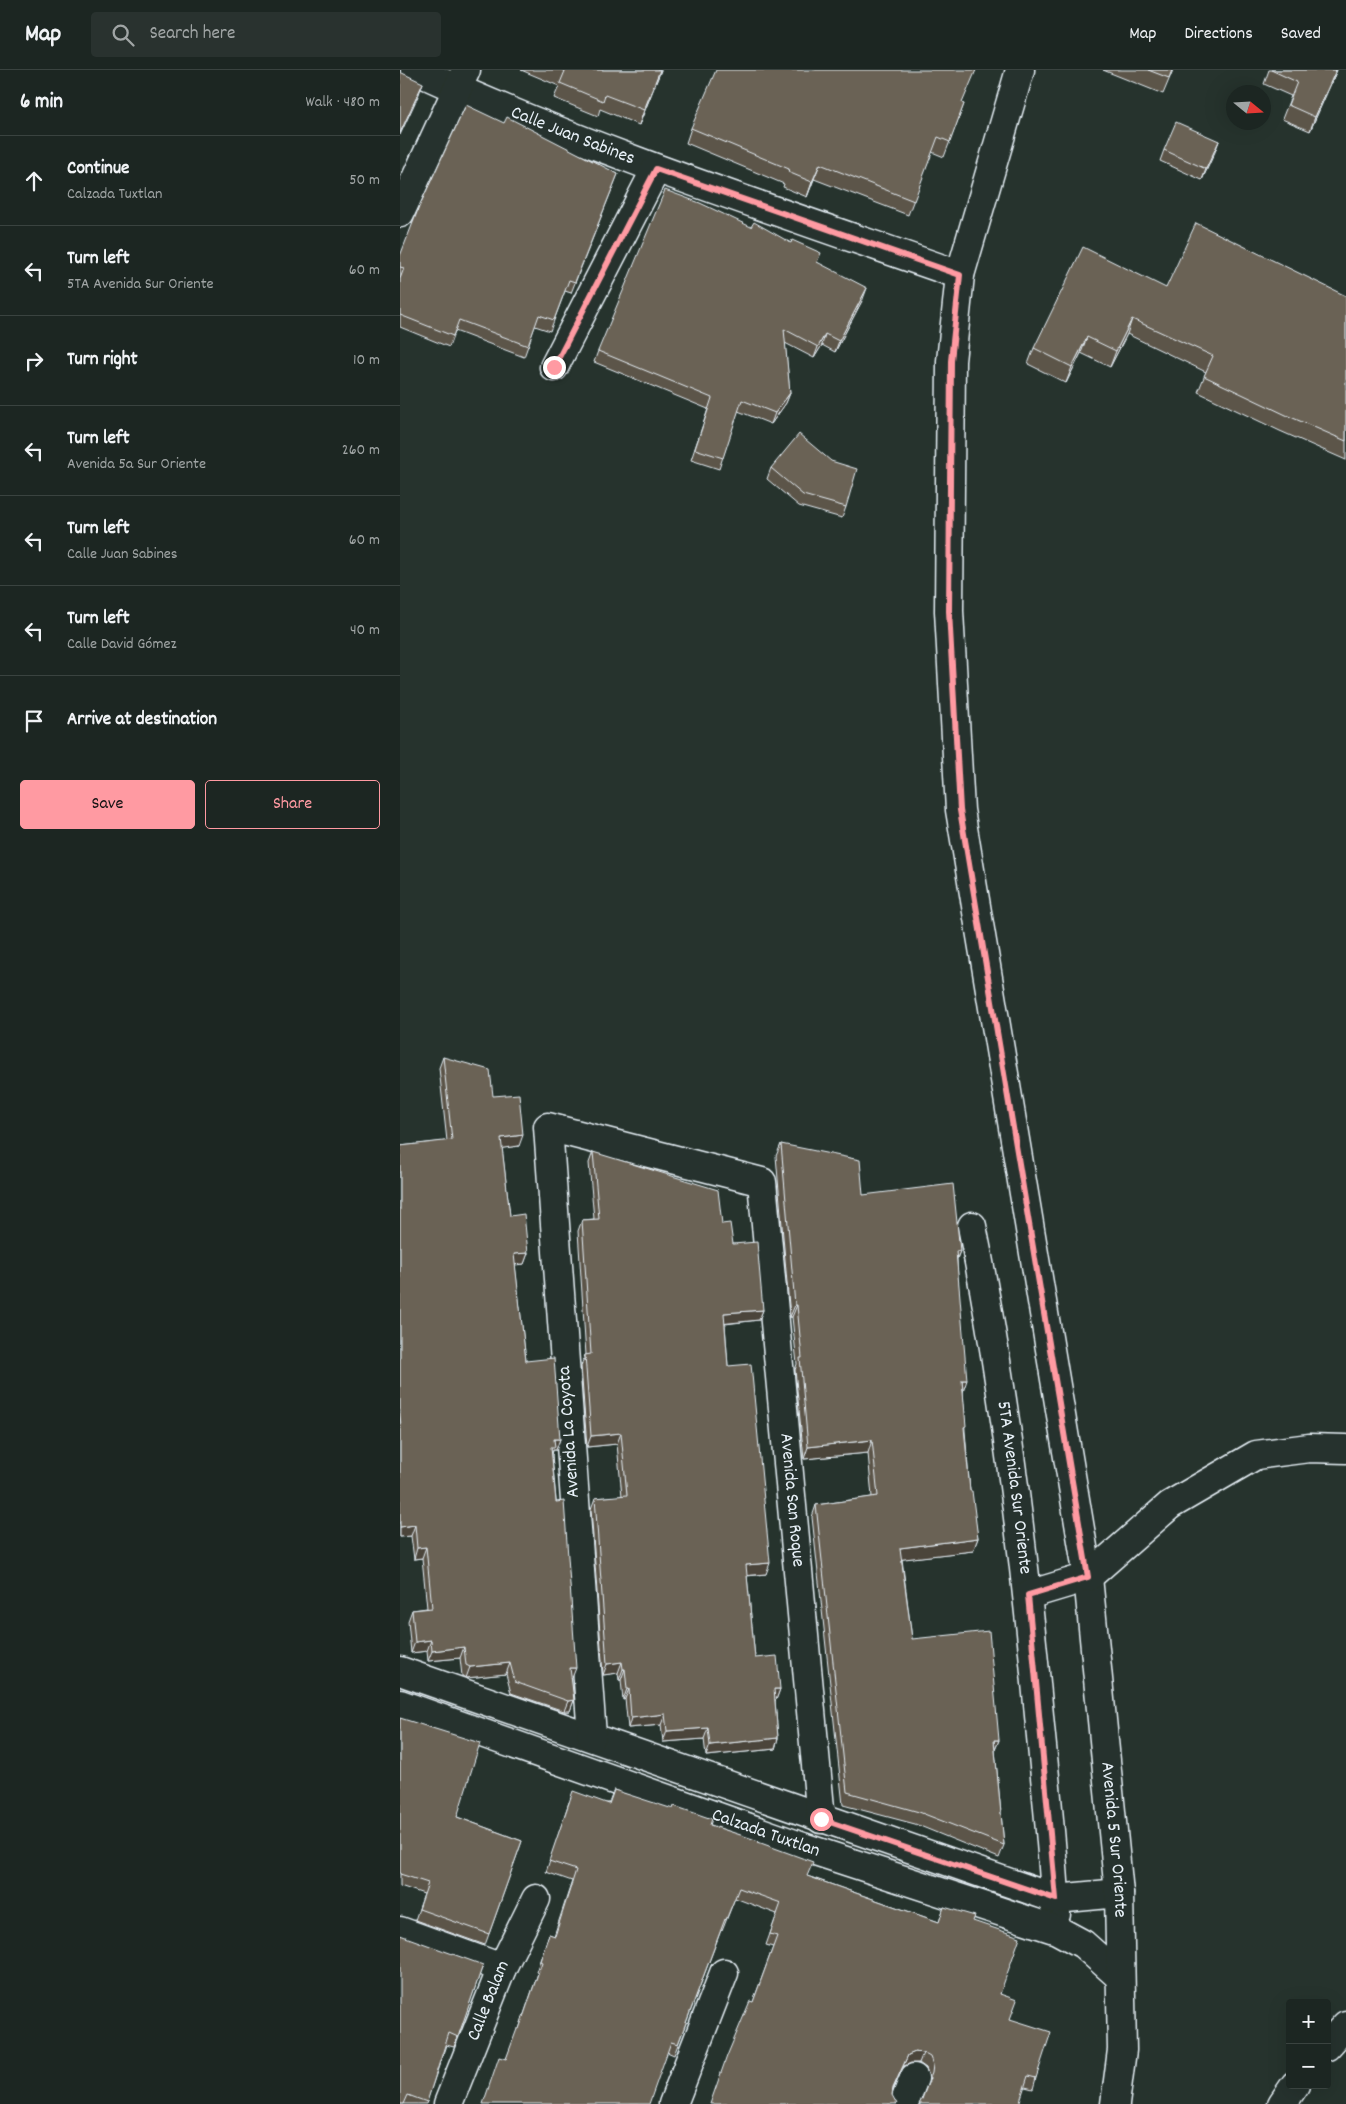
<!DOCTYPE html>
<html lang="en">
<head>
<meta charset="utf-8">
<style>
  body { margin:0; font-family:Dekko,sans-serif; background:#29322f; color:#f1f3f6 }
  .controls { position:absolute; right:15px; bottom:15px; display:grid; overflow:hidden; border-radius:5px; box-shadow:0 5px 20px #0002 }
  .controls button { width:45px; height:45px; display:grid; place-items:center; padding:0; border:0; border-bottom:1px solid #3a4340; background:#1c2622; color:#f1f3f6; font:25px sans-serif }
  .compass { position:absolute; left:826px; top:15px; width:45px; height:45px; border-radius:50%; background:#1c2622; box-shadow:0 5px 20px #0002; rotate:108deg }
  .stop { position:absolute; width:15px; height:15px; margin:-11px; border:4px solid #ff9aa2; border-radius:50%; background:#fff }
  .stop.end { background:#ff9aa2; border-color:#fff; box-shadow:0 1px 5px #0008 }
  .list { margin:0; padding:0; list-style:none }
  h2 { display:flex; justify-content:space-between; align-items:center; height:65px; margin:0; padding:0 20px; font-size:21px }
  h2 small { font-size:16px; font-weight:400; color:#a0a5a5 }
  .list li { display:grid; grid-template-columns:32px 1fr auto; gap:15px; align-items:center; box-sizing:border-box; height:90px; padding:0 20px; border-top:1px solid #3a4340 }
  .list b { display:block; font-size:19px; white-space:nowrap }
  .list p { margin:0; font-size:16px; white-space:nowrap; color:#a0a5a5 }
  .list em { font-size:16px; font-style:normal; color:#a0a5a5 }
  .actions { display:flex; gap:10px; padding:15px 20px }
  .actions a { flex:1; padding:11px 0; border:1px solid #ff9aa2; border-radius:5px; text-align:center; font-size:18px; color:#ff9aa2 }
  .actions .main { background:#ff9aa2; color:#111 }
  .icon { flex:none; width:28px; height:28px; fill:none; stroke:currentColor; stroke-width:2; stroke-linecap:round; stroke-linejoin:round }
  .map { position:relative; flex:none; width:946px; height:2034px; overflow:hidden }
  header { display:flex; align-items:center; gap:30px; box-sizing:border-box; height:70px; padding:0 25px; background:#1c2622; border-bottom:1px solid #3a4340 }
  header strong { font-size:24px }
  nav { display:flex; gap:28px; margin-inline-start:auto; font-size:18px }
  .search { width:350px; height:45px; background:#29322f; display:flex; align-items:center; gap:12px; box-sizing:border-box; padding:0 18px; border-radius:5px; color:#a0a5a5; font-size:19px }
  main { display:flex }
  aside { flex:1; background:#1c2622 }
  .map>svg:first-child { display:block }
</style>
</head>
<body>
<header>
<strong>Map</strong>
<div class="search"><svg class="icon" aria-label="search" viewBox="0 0 24 24"><circle cx="10" cy="10" r="6"/><path d="M15 15l6 6"/></svg>Search here</div>
<nav><a>Map</a><a>Directions</a><a>Saved</a></nav>
</header>
<main>
<aside>
<h2>6 min<small>Walk · 480 m</small></h2>
<ul class="list">
<li><svg class="icon" aria-label="ahead" viewBox="0 0 24 24"><path d="M12 20V5M6 11l6-6 6 6"/></svg><div><b>Continue</b><p>Calzada Tuxtlan</p></div><em>50 m</em></li>
<li><svg class="icon" aria-label="left" viewBox="0 0 24 24"><path d="M17 20v-9H6M10 6l-5 5 5 5"/></svg><div><b>Turn left</b><p>5TA Avenida Sur Oriente</p></div><em>60 m</em></li>
<li><svg class="icon" aria-label="right" viewBox="0 0 24 24"><path d="M7 20v-9h11M14 6l5 5-5 5"/></svg><div><b>Turn right</b></div><em>10 m</em></li>
<li><svg class="icon" aria-label="left" viewBox="0 0 24 24"><path d="M17 20v-9H6M10 6l-5 5 5 5"/></svg><div><b>Turn left</b><p>Avenida 5a Sur Oriente</p></div><em>260 m</em></li>
<li><svg class="icon" aria-label="left" viewBox="0 0 24 24"><path d="M17 20v-9H6M10 6l-5 5 5 5"/></svg><div><b>Turn left</b><p>Calle Juan Sabines</p></div><em>60 m</em></li>
<li><svg class="icon" aria-label="left" viewBox="0 0 24 24"><path d="M17 20v-9H6M10 6l-5 5 5 5"/></svg><div><b>Turn left</b><p>Calle David Gómez</p></div><em>40 m</em></li>
<li><svg class="icon" aria-label="arrive" viewBox="0 0 24 24"><path d="M6 21V4h12l-3 4 3 4H6"/></svg><div><b>Arrive at destination</b></div></li>
</ul>
<div class="actions"><a class="main">Save</a><a>Share</a></div>
</aside>
<div class="map">
<svg width="946" height="2034" viewBox="0 0 946 2034">
  <rect width="100%" height="100%" fill="#26332d"/>
  <filter id="ink" filterUnits="userSpaceOnUse"><feTurbulence type="fractalNoise" baseFrequency=".02" numOctaves="2"/><feDisplacementMap in="SourceGraphic" scale="10" xChannelSelector="R" yChannelSelector="G"/><feConvolveMatrix kernelMatrix="1 2 1 2 8 2 1 2 1" color-interpolation-filters="sRGB"/></filter>
  <g filter="url(#ink)">
    <g fill="none" stroke-linecap="round" stroke-linejoin="round">
      <g stroke="#e8f1f8" stroke-width="31">
        <g id="street">
          <path id="s1" d="M15,0C192,81 377,141 560,205"/>
          <path d="M0,143L66,0"/>
          <path d="M154,297L256,99"/>
          <path id="s2" d="M572,1156C605,1321 625,1488 640,1656C646,1718 653,1781 656,1844"/>
          <path d="M628,1525L688,1507"/>
          <path d="M0,1601L656,1829L719,1823"/>
          <path id="s3" d="M0,1634L403,1777L657,1860L683,1874L720,1907"/>
          <path id="s4" d="M192,1666L148,1057L362,1112L421,1749"/>
          <path d="M0,1861L102,1898"/>
          <path id="s5" d="M48,2034L102,1898L136,1829"/>
          <path d="M273,2034L324,1903"/>
          <path d="M504,2034L514,2008"/>
        </g>
      </g>
      <g stroke="#e8f1f8" stroke-width="31">
        <g id="secondary">
          <path id="s6" d="M620,0L560,205L551,291L549,541L560,740L688,1507L719,1823L722,1980L715,2034"/>
          <path d="M688,1507L770,1435L856,1385L909,1378L946,1379"/>
          <path d="M927,1976L946,1955"/>
          <path d="M882,2034L895,2015"/>
        </g>
      </g>
      <use href="#street" stroke="#26332d" stroke-width="28"/>
      <use href="#secondary" stroke="#26332d" stroke-width="28"/>
    </g>
    <g fill="#5c5448" stroke="#e8f1f8">
      <path d="M121,0H261L239,55L200,39L198,46L154,28L159,16Z"/>
      <path d="M703,0H773L763,24Z"/>
      <path d="M869,0H937L910,61L882,49L891,26L864,14Z"/>
      <path d="M563,34H564L544,87L532,82L508,145L414,109L407,127L383,117L384,114L286,73L291,58Z"/>
      <path d="M104,53L218,104L171,223L165,221L150,261L135,256L124,287L55,261L49,277L0,257V186Z"/>
      <path d="M819,71L802,110L760,91L764,80Z"/>
      <path d="M417,192L463,229L435,282L422,275L414,288L385,273L390,323L386,333L371,354L338,341L319,399L291,390L308,339L194,292L198,281Z"/>
      <path d="M766,218L946,226V390L880,361L798,322L806,302L727,264L710,297L681,283L666,313L628,294L634,278Z"/>
      <path d="M371,398L446,437L442,448L399,436L367,409Z"/>
      <path d="M43,987L93,1026L119,1076L102,1078L110,1146L128,1183L124,1194L115,1195L126,1291L160,1369L156,1380H153L152,1385L172,1608H171L174,1630L170,1641H164L111,1623L106,1604L66,1608L62,1606L60,1588L28,1591L27,1581L11,1583L8,1551L12,1540L27,1538L22,1488L14,1489L11,1466L0,1467V1076L47,1071L39,998Z"/>
      <path d="M381,1074L463,1125L560,1181L557,1189L565,1361L570,1421L578,1468L573,1481L502,1489L512,1569L599,1670L595,1680L604,1775L599,1788L515,1754L443,1735L412,1447L416,1435L472,1427L468,1383L404,1389L395,1300L397,1294L392,1247H390L376,1086Z"/>
      <path d="M193,1082L322,1154L333,1174L363,1240L359,1250L325,1254L328,1296L366,1504L347,1506L355,1588L380,1619L376,1630H375L378,1668L375,1679L306,1686L304,1669L263,1672L261,1655L228,1658L225,1629L223,1630L221,1610H219L218,1603L203,1605L191,1439L195,1428L222,1426L217,1374L187,1377L181,1296L185,1285H186L178,1161L182,1150L194,1149L189,1093Z"/>
      <path d="M0,1648L57,1747L122,1771L85,1875L15,1850L24,1824L0,1816Z"/>
      <path d="M214,1720L358,1772L407,1806L539,1852L544,1837L573,1851L610,1949L636,2008L633,2019L625,2017L522,2029L529,2013V2006L526,1998L519,1993H511L504,1996L353,1932L373,1877L366,1875L377,1844L335,1828L322,1861L321,1860L274,1985L267,1982L106,1989L119,1959L138,1903L136,1902L149,1864L154,1866L172,1811L146,1802L169,1732L209,1733Z"/>
      <path d="M83,1895L54,1977L46,1975L26,2034H0Z"/>
    </g>
    <g fill="#4b453b" stroke="#e8f1f8">
      <path d="M260,0H261L239,55L244,40Z"/>
      <path d="M936,0H937L910,61L915,47Z"/>
      <path d="M23,13L19,24L0,65V63Z"/>
      <path d="M819,71L815,82L802,110L806,99Z"/>
      <path d="M420,94L414,109L407,127L412,112Z"/>
      <path d="M467,218L463,229L435,282L439,271Z"/>
      <path d="M732,249L727,264L710,297L716,281Z"/>
      <path d="M425,264L422,275L414,288L418,277Z"/>
      <path d="M687,267L681,283L666,313L672,297Z"/>
      <path d="M390,323L386,333L371,354L375,343Z"/>
      <path d="M123,1065L119,1076L97,1079L101,1068Z"/>
      <path d="M556,1181H560L555,1193Z"/>
      <path d="M128,1183L124,1194L110,1195L114,1184Z"/>
      <path d="M395,1235H397L392,1247H390Z"/>
      <path d="M363,1240L359,1250L320,1254L324,1243Z"/>
      <path d="M562,1310H567L563,1322Z"/>
      <path d="M221,1363L217,1374L187,1377L191,1366Z"/>
      <path d="M154,1369H160L156,1380H153L151,1388H147Z"/>
      <path d="M472,1370L468,1383L404,1389L408,1377Z"/>
      <path d="M15,1455L11,1466L0,1467V1457Z"/>
      <path d="M578,1468L573,1481L496,1490L500,1478Z"/>
      <path d="M26,1477L22,1488L14,1489L17,1478Z"/>
      <path d="M370,1493L366,1504L342,1506L346,1495Z"/>
      <path d="M31,1570L27,1581L11,1583L15,1572Z"/>
      <path d="M64,1577L60,1588L28,1591L32,1581Z"/>
      <path d="M222,1592L218,1603L203,1605L207,1594Z"/>
      <path d="M110,1593L106,1604L66,1608L70,1597Z"/>
      <path d="M170,1598H176L172,1608L166,1609Z"/>
      <path d="M223,1599H225L221,1610H219Z"/>
      <path d="M227,1619H229L225,1629L223,1630Z"/>
      <path d="M374,1619H380L376,1630H370Z"/>
      <path d="M174,1630L170,1641H164L168,1631Z"/>
      <path d="M265,1644L261,1655L228,1658L231,1648Z"/>
      <path d="M308,1658L304,1669L263,1672L267,1661Z"/>
      <path d="M378,1668L375,1679L306,1686L310,1675Z"/>
      <path d="M594,1670H599L594,1682Z"/>
      <path d="M515,1982L523,1983L519,1993H511L504,1996L489,2028L508,1985Z"/>
    </g>
    <g fill="#6b6254" stroke="#e8f1f8">
      <path d="M162,0H260L244,40L205,25L203,31L160,13L165,1Z"/>
      <path d="M316,0H576L562,33L564,34L550,72L538,67L514,131L420,94L412,112L388,102L389,99L291,58Z"/>
      <path d="M748,0H772L769,8Z"/>
      <path d="M871,0H936L915,47L888,35L897,12Z"/>
      <path d="M0,2L23,13L0,63Z"/>
      <path d="M66,35L104,53L107,47L218,104L175,212L169,210L154,250L139,245L128,276L59,250L53,266L0,245V209L4,198L0,197V186L19,137Z"/>
      <path d="M776,52L819,71L806,99L764,80Z"/>
      <path d="M265,120L300,133L351,157L354,152L391,173L392,170L421,183L417,192L467,218L439,271L425,264L418,277L384,259L390,323L375,343L342,330L323,388L295,379L312,328L198,281Z"/>
      <path d="M796,153L946,226V371L886,345L804,306L813,286L732,249L716,281L687,267L672,297L634,278L683,177L766,218Z"/>
      <path d="M399,364L431,391L457,399L446,437L403,425L371,398Z"/>
      <path d="M43,987L90,1000L93,1026L119,1024L123,1065L101,1068L110,1146L124,1144L128,1183L114,1184L126,1291L154,1288L160,1369H154L155,1377H151L156,1432L164,1431L176,1598H170L174,1630L168,1631L115,1612L110,1593L70,1597L66,1595L64,1577L32,1581L31,1570L15,1572L12,1540L32,1538L26,1477L17,1478L15,1455L0,1457V1356H1L0,1345V1076L52,1070Z"/>
      <path d="M381,1074L460,1090L463,1125L553,1114L560,1181H556L567,1310H562L566,1356L564,1357L570,1421H572L578,1468L500,1478L512,1569L589,1561L599,1670H594L604,1775L519,1742L447,1722L416,1435L478,1426L472,1370L408,1377L400,1288H402L397,1235H395Z"/>
      <path d="M193,1082L318,1120L322,1154L330,1153L333,1174L357,1172L363,1240L324,1243L328,1296L351,1294L370,1493L346,1495L355,1588L377,1586L380,1619H374L378,1668L310,1675L308,1658L267,1661L265,1644L231,1648L229,1619H227L225,1599H223L222,1592L207,1594L195,1428L227,1425L221,1363L191,1366L185,1285L191,1284L182,1150L199,1149Z"/>
      <path d="M0,1648L80,1673L57,1747L122,1771L89,1864L19,1839L28,1813L0,1804Z"/>
      <path d="M214,1720L273,1739L274,1736L312,1749L310,1755L359,1771L358,1772L413,1792L407,1806L539,1852L544,1837L575,1846L573,1851L620,1867L600,1924L617,1930L610,1949L651,1962L636,2008L628,2006L619,2034H519L522,2029L532,2003L533,1995L530,1987L523,1983L515,1982L508,1985L493,2018L492,2025L497,2034H310L327,1986L350,1931L353,1932L377,1866L370,1864L381,1833L339,1818L326,1850L325,1849L278,1974L271,1972L249,2034H83L99,1987L106,1989L117,1959H119L142,1892L140,1891L149,1864L155,1866L176,1800L149,1791L173,1721L209,1734Z"/>
      <path d="M0,1865L83,1895L58,1967L49,1963L27,2032L8,2025L4,2034H0Z"/>
    </g>
  </g>
  <g fill="none" stroke-linecap="round" stroke-linejoin="round" filter="url(#ink)">
    <path stroke="#ff9aa2" stroke-width="6" d="M154,297L256,99L560,205L551,291L549,541L560,740L688,1507L628,1525L656,1829L421,1749"/>
  </g>
  <g text-anchor="middle" dominant-baseline="central" stroke-width="4" stroke-linejoin="round" paint-order="stroke">
    <g font-size="19" fill="#e8f1f8" stroke="#26332d">
      <text stroke="none"><textPath href="#s1" startOffset="171">Calle Juan Sabines</textPath></text>
      <text transform="translate(170 1362) rotate(-94)">Avenida La Coyota</text>
      <text stroke="none"><textPath href="#s2" startOffset="265">5TA Avenida Sur Oriente</textPath></text>
      <text stroke="none"><textPath href="#s4" startOffset="1151">Avenida San Roque</textPath></text>
      <text stroke="none"><textPath href="#s3" startOffset="388">Calzada Tuxtlan</textPath></text>
      <text stroke="none"><textPath href="#s6" startOffset="1791">Avenida 5 Sur Oriente</textPath></text>
      <text stroke="none"><textPath href="#s5" startOffset="111">Calle Balam</textPath></text>
    </g>
  </g>
</svg>
<div class="controls">
<button>+</button>
<button>−</button>
</div>
<svg class="compass" viewBox="-18 -18 36 36"><path d="M0-13l5 13h-10z" fill="#e53935"/><path d="M0 13l5-13h-10z" fill="#a0a5a5"/></svg>
<div class="stop" style="left:421px;top:1749px"></div>
<div class="stop end" style="left:154px;top:297px"></div>
</div>
</main>
</body>
</html>
